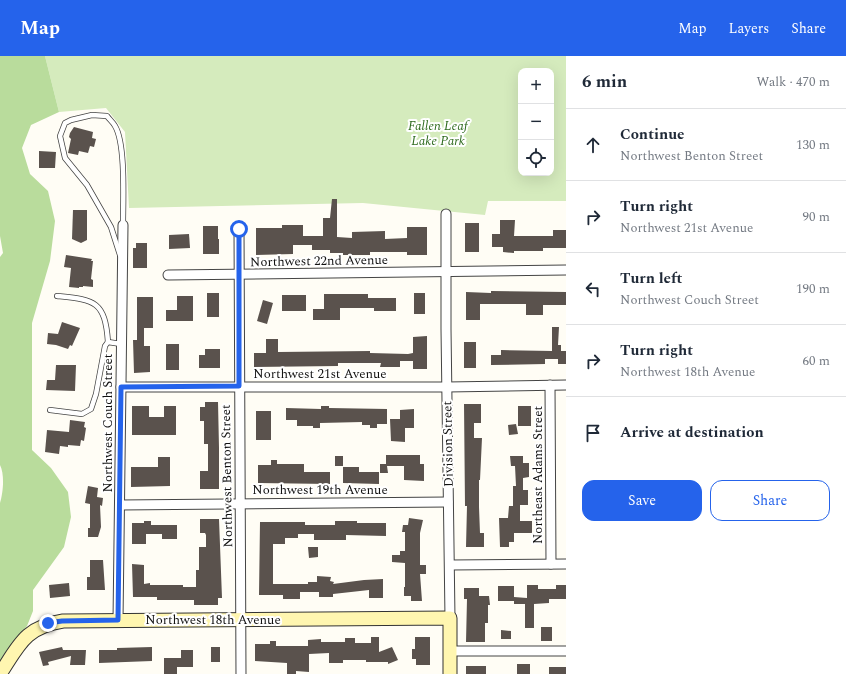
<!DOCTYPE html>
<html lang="en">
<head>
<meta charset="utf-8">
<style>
  body { margin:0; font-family:Spectral,serif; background:#f6f6f7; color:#1f2937 }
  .controls { position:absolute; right:12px; top:12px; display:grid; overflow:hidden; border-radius:8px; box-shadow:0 4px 16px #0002 }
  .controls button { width:36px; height:36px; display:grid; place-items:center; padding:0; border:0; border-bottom:1px solid #e0e1e3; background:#fff; color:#1f2937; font:20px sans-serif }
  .stop { position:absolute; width:12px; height:12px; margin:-9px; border:3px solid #2563eb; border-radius:50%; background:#fff }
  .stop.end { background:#2563eb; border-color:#fff; box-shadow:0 1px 4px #0008 }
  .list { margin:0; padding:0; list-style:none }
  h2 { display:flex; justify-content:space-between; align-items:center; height:52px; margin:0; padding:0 16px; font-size:17px }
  h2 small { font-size:13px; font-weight:400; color:#747a83 }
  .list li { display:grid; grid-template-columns:26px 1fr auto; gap:12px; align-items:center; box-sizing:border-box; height:72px; padding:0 16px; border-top:1px solid #e0e1e3 }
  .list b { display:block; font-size:15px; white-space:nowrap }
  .list p { margin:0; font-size:13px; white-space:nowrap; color:#747a83 }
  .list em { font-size:13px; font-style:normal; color:#747a83 }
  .actions { display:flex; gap:8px; padding:12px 16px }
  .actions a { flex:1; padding:9px 0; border:1px solid #2563eb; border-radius:12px; text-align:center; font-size:14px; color:#2563eb }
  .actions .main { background:#2563eb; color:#fff }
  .icon { flex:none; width:22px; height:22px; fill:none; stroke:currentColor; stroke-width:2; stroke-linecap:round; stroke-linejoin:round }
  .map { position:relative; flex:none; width:566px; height:618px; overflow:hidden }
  header { display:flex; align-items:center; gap:24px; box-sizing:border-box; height:56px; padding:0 20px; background:#2563eb; color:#fff }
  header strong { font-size:19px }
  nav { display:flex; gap:22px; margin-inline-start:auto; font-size:14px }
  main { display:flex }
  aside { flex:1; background:#fff }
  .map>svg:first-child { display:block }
</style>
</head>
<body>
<header>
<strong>Map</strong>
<nav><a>Map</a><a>Layers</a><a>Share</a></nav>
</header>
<main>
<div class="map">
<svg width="566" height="618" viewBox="0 0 566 618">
  <rect width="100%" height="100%" fill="#fffdf5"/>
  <path fill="#d5ebbd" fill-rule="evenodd" d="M45,0H566V145H488L485,159L363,147L129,152L125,76L106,52L59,56ZM521,15H551V117H521Z"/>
  <path fill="#b9dc9c" d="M0,0H45L59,56L31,69L22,92L30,118L48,135L55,165L50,205L32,267V394L51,412L68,436L71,461L64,491L33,534V555L27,570L4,598L0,606V447C3,437 5,419 0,409V201L3,197L0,180Z"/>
  <g fill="#5a524d">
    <path d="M74,71L93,76L92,82L96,83L94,91L90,90L88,97L79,95L78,99L68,97L71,83L69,81L70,77Z"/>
    <path d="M39,95L56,96L55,112H39Z"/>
    <path d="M332,143H337V181L352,182V176L385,175V183L407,182V171H427V199H407V196H370V199H343V197H330V194H312V189H293V198L256,199V172H282V169H303V180H323V162H330Z"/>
    <path d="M73,154H87V184L81,187L72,183Z"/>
    <path d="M500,164H515L514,180H553V174H566V192H543V195H514V197L503,196V191H492V178H500Z"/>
    <rect x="465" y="167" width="14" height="29"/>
    <path d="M203,170H218V183H219V198H203Z"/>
    <path d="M189,178L190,192L169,193V179Z"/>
    <path d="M136,187H147V212H133V192H136Z"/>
    <path d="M66,199L92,203L91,205H93L91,223L93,224V231L83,230V231H79V232L69,231L71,212L64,211Z"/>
    <path d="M491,235L566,236V249H543V259H526V248H480V264H466V236L491,237Z"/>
    <rect x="207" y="237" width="12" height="24"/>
    <rect x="414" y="237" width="11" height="21"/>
    <path d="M324,238H368V242H396V255H374V252H340V264H313V253H324Z"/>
    <rect x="282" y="239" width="24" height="16"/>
    <path d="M177,240H193V265H166V254H177Z"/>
    <path d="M137,241H153V272H144V290H150V316L134,317L133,284H137Z"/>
    <path d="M263,244L273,247L267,268L257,265Z"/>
    <path d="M62,266L80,272L72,290L70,289L68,293L56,289L47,288L48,277L58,278Z"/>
    <path d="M552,271H559L558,289H561V295H566V308H558V303H545V308L491,309V299H501V294L552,295Z"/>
    <path d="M427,280V313H413V305H400V311H380L381,307H338V310L254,311V297H266V283H278V296L370,295V297L408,298L413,297V281Z"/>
    <rect x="464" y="286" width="12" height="26"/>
    <rect x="166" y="288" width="13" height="26"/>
    <path d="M205,293H220V312H199V299H205Z"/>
    <path d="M56,309H76L75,335L46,334L47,324H55Z"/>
    <path d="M205,346H218L219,392V433H200V415H208V388H204V365H200V351H205Z"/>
    <path d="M464,348H481V367H474V382H482L480,424H479V451L480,477H484V491H466L467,450H465Z"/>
    <path d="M132,350H149V361H164V350H176V379H132Z"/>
    <path d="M321,350H329V352L387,353V368H377V372H370V369H362V366L320,367V372H313V370H297V364H286V352L321,353Z"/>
    <rect x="518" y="350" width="13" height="20"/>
    <path d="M414,353V372H405V386L391,385L390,363H400V354Z"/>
    <rect x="256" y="355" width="15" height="29"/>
    <path d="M70,364L85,366L84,371L86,372L84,385L81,384L80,390L68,389V391L60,390L59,398L45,396L47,374L69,376Z"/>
    <path d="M516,368L518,378L509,379L508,369Z"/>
    <path d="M386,399H420V408H424V425L404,424V410H387L388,417H380V408H386Z"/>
    <rect x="335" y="400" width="8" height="10"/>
    <path d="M510,400H523V407H529V421L523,422V434H528V449H520V465H532V477H514V486H509V491H500L499,462H508L509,450H513V430H516L515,410H511Z"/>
    <path d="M158,401H170V430L131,431V411H158Z"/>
    <path d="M271,404H277V408H304V416H330V428L258,427V409H271Z"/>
    <path d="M343,411H359V416H379V428L343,427Z"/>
    <path d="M88,430L98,432L97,441L103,442L102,450L100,449L101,471L98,481H88V472H90V448L85,447Z"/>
    <path d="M409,462L423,464L420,477V509H426V518H420L422,545H411V540H404V531H405V507L392,506V499H400V495H405V476H402L403,469H408Z"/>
    <path d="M200,463H219L222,542H218V549H194V544H157V541H133L132,508L144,509V528L150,527V529H183V531H196V514H199V491H206V479L205,477H200Z"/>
    <path d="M144,465H151V469H177V483H162V478H146V488H132V467H144Z"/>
    <path d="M335,465H357V467H386V480L346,479V484H314V478H298V482H285V488H273V528H308V526H317V520L331,521L330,525L334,526L333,528L364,524L383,523V542H369V534L333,538V541H319V536H300V543H283V539H259L260,466H305V469H335Z"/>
    <path d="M308,491H318V501L309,502Z"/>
    <path d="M90,504H103L105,534H87V521H90Z"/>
    <path d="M69,527L70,540L50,542L49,529Z"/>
    <path d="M527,529H538V533H556V529H566V543H549V547L534,548V572H525V548H514V541L527,542Z"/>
    <rect x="498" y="530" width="16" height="15"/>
    <path d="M464,532H479V540H489L490,549H488V567H485V586H466L467,543H464Z"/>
    <rect x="541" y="571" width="11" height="14"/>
    <path d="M501,574L511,575V583H501Z"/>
    <path d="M371,581H379V596L392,591L398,604L388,608V606H366V604H343V607H329V597L309,598V616L296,615V618H287V607L255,605V588H270V585H276V590H308V584L321,583V586H345V582H355V587H371Z"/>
    <path d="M415,581H430V609H416V603H412V593H415Z"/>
    <path d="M62,591L63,594H86L85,609H70L71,600L48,606L49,609L43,610L39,596Z"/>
    <path d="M152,591V605L99,607V594H117V592Z"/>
    <rect x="211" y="591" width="9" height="15"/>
    <path d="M181,594H193V611H177V618H164V602H181Z"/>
    <rect x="517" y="608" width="13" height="10"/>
    <rect x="466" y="610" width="20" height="8"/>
    <rect x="549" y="611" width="17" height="7"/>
  </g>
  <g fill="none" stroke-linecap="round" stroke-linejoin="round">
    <g stroke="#444" stroke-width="6">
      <g id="lane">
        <path d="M120,199L111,171L87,129L65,102L60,80L65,67L71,64L92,59L107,60C109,63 113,66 115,70C126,88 123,146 123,169"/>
        <path d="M57,240C94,244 105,244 108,286"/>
        <path d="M50,354L82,358L91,353L96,338L105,290L108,286L121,288"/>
      </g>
    </g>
    <g stroke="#444" stroke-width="11">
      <g id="street">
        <path d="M446,158V273L450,562"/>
        <path d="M239,173L241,618"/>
        <path d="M168,219L566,214"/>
        <path d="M550,329L551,508"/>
        <path d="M121,331H447L566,329"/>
        <path d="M120,449L448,446"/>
        <path d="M450,509L566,508"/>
        <path d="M118,565L123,169"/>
        <path d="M450,595H566"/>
      </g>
    </g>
    <g stroke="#333" stroke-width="15">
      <path id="secondary" d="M0,618C19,589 25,571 63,565L450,562V618"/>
    </g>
    <use href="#lane" stroke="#fff" stroke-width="4.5"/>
    <use href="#street" stroke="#fff" stroke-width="9"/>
    <use href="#secondary" stroke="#fff6b0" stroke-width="13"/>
  </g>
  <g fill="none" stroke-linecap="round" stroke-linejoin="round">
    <path stroke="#2563eb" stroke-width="5" d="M48,567L62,565L118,564L121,331L239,330V173"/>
  </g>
  <g text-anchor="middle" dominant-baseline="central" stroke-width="4" stroke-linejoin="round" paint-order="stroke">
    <g font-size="13" font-style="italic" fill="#2f6b1f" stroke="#fff">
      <text x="438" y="70">Fallen Leaf<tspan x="438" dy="15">Lake Park</tspan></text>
    </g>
    <g font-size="13" fill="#111" stroke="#fff">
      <text transform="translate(319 205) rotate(-1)">Northwest 22nd Avenue</text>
      <text x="320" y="318">Northwest 21st Avenue</text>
      <text transform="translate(108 367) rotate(-90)">Northwest Couch Street</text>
      <text transform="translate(448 388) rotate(-91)">Division Street</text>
      <text transform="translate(538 419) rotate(-90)">Northeast Adams Street</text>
      <text transform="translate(227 420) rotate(-91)">Northwest Benton Street</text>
      <text x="320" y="434">Northwest 19th Avenue</text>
      <text x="213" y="564">Northwest 18th Avenue</text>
    </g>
  </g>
</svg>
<div class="controls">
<button>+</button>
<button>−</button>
<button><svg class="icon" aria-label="locate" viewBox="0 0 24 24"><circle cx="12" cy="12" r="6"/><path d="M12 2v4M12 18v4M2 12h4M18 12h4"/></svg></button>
</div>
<div class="stop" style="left:239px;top:173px"></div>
<div class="stop end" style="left:48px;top:567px"></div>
</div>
<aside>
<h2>6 min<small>Walk · 470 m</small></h2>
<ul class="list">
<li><svg class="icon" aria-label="ahead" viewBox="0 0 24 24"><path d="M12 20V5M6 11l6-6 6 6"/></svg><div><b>Continue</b><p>Northwest Benton Street</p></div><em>130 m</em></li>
<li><svg class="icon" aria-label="right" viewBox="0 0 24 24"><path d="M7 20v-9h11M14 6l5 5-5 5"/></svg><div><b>Turn right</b><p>Northwest 21st Avenue</p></div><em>90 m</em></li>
<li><svg class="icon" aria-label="left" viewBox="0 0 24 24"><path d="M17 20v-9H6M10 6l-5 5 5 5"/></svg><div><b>Turn left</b><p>Northwest Couch Street</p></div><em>190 m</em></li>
<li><svg class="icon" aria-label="right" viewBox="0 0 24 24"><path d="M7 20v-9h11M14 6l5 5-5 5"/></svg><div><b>Turn right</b><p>Northwest 18th Avenue</p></div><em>60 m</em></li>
<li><svg class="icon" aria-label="arrive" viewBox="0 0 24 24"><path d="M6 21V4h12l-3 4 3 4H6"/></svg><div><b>Arrive at destination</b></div></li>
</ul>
<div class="actions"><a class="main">Save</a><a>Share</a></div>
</aside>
</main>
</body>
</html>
